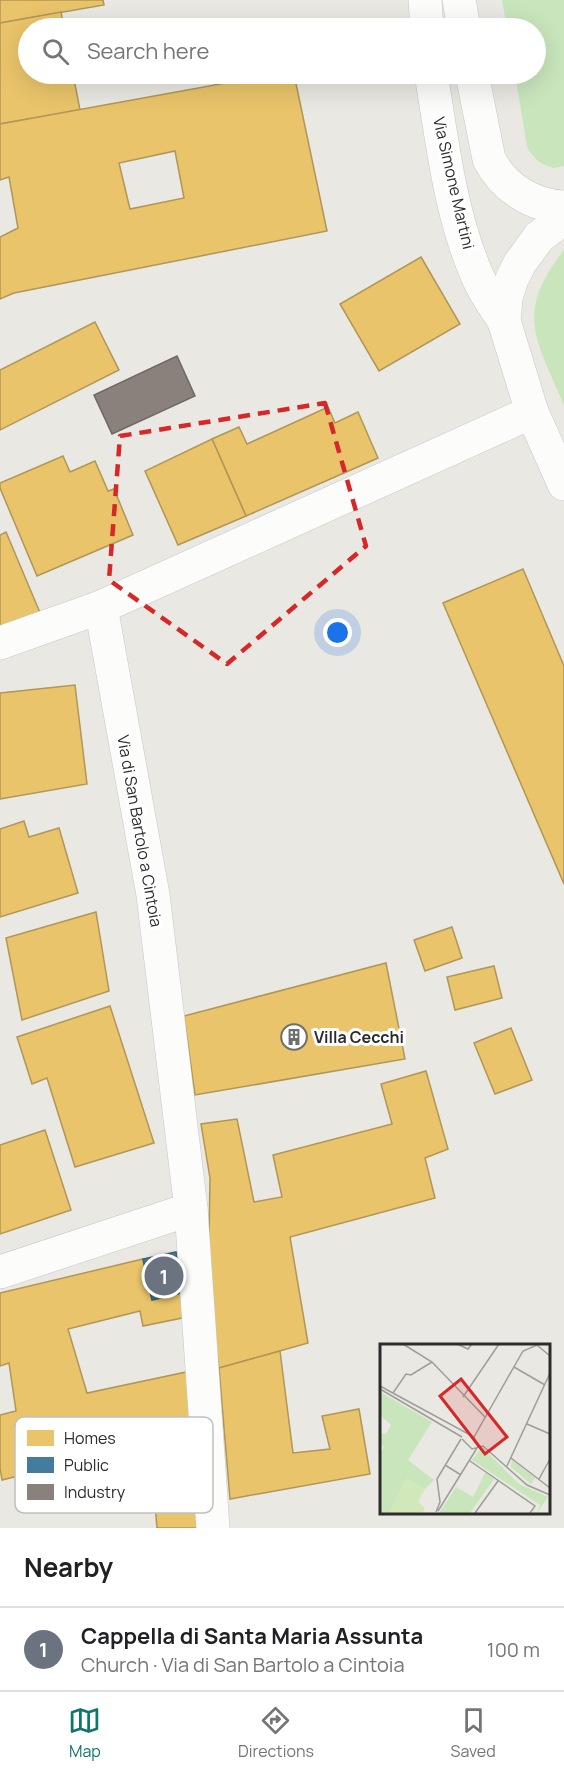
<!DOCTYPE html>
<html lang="en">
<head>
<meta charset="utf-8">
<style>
  body { margin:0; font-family:Manrope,sans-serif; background:#f6f6f6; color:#202124 }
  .you { position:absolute; left:338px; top:633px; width:21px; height:21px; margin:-15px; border:4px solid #fff; border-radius:50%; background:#1a73e8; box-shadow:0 0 0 9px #1a73e833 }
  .badge { display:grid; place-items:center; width:39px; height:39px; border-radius:50%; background:#0f766e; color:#fff; font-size:20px; font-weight:700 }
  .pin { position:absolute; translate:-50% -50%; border:3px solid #fff; box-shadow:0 2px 6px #0006 }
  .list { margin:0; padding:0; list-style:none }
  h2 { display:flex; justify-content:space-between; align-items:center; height:78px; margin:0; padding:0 24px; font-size:26px }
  h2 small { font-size:20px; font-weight:400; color:#757577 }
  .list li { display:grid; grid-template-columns:39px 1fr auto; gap:18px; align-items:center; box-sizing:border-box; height:84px; padding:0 24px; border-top:2px solid #e0e0e0 }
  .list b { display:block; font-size:22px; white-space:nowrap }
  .list p { margin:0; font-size:20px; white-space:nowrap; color:#757577 }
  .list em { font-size:20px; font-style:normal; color:#757577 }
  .icon { flex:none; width:33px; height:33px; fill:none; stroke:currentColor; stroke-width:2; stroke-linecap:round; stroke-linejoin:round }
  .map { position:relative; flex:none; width:564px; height:1528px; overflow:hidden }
  .search { position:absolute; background:#fff; box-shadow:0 6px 24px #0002; left:18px; right:18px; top:18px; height:66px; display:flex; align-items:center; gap:15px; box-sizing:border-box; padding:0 21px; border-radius:33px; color:#757577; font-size:22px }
  .sheet { height:162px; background:#fff }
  nav { display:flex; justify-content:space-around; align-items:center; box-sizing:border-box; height:84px; border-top:2px solid #e0e0e0; background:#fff; font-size:16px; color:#757577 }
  nav a { display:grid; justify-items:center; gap:3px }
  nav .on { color:#0f766e }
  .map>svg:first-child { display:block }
</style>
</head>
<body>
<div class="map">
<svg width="564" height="1528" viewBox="0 0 564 1528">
  <rect width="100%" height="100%" fill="#eae8e2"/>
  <g fill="#c8e5bc">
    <path d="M502,0H564V166L554,168L547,166L539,162L529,151L527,146L515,74H536V28H507Z"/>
    <path d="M564,250V405C536,339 514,314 564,250Z"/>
  </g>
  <g fill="#e9c46a" stroke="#b09657" stroke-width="1.5" fill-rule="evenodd">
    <path d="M0,0H103L104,5L0,23Z"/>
    <path d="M61,12L64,28H28V74H73L80,110L0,124V23Z"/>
    <path d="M275,74H294L327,231L14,293L0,299V237L18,228L9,177L0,180V124ZM175,151L184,198L130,209L119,163Z"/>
    <path d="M421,257L460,324L379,371L340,304Z"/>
    <path d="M95,322L119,370L0,430V370Z"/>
    <path d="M328,407L335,423L358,412L378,458L246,516L212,439L239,427L247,444Z"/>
    <path d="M212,439L246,516L178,545L145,471Z"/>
    <path d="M63,456L70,472L95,461L108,491L114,489L133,535L37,576L0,488V483Z"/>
    <path d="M6,532L41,615L0,631V535Z"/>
    <path d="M523,569L564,666V884L443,603Z"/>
    <path d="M75,685L87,784L0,799V693Z"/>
    <path d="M24,821L29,837L59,828L78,893L0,917V829Z"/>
    <path d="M96,912L109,991L22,1020L6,938Z"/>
    <path d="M452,927L462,958L425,971L414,940Z"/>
    <path d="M386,963L405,1059L195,1095L184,1016Z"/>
    <path d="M494,966L502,998L455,1010L447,977Z"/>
    <path d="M110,1006L154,1143L75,1167L47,1078L32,1084L17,1037Z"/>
    <path d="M511,1028L532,1080L495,1094L474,1043Z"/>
    <path d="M426,1071L448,1149L425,1158L435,1198L290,1237L308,1343L219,1368L208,1299L210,1178L201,1124L237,1119L254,1202L282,1197L273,1155L392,1124L381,1084Z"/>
    <path d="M45,1130L71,1210L0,1234V1145Z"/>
    <path d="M143,1259L152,1300L185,1292L182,1318L143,1326L140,1311L68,1329L87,1393L191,1371L199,1465L153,1481L136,1486L126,1449L2,1480L0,1468V1415L16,1411L9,1363L0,1366V1293Z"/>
    <path d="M280,1351L293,1453L330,1449L322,1416L359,1409L370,1474L230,1499L219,1368Z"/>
    <path d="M199,1465L202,1528H157L153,1481Z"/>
  </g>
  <path fill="#457b9d" stroke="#3e637b" stroke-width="1.5" d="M176,1252L185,1292L152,1300L143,1259Z"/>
  <path fill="#8a817c" stroke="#6e6864" stroke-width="1.5" d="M177,356L195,396L112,434L94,395Z"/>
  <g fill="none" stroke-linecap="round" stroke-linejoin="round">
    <g stroke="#c7c7c7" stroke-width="34">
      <g id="street">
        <path d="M101,607L153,895L191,1209L213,1528"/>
        <path d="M0,643L101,607L532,412"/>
        <path d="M0,1272L191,1209"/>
      </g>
    </g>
    <g stroke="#c7c7c7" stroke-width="34">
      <g id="secondary">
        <path d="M425,0L427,28"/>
        <path d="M459,0L464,28"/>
        <path d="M431,74C442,138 449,207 474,268C481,287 493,304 504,321"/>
        <path d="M472,74L489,159C503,187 532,206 564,207"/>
        <path d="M564,218L539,237L520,263L512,279L506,298L504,321L532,412L564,484"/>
      </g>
    </g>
    <use href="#street" stroke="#fcfcfb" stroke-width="33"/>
    <use href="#secondary" stroke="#fcfcfb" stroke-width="33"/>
  </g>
  <path fill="none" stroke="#d62828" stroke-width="4.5" stroke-dasharray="12 8" stroke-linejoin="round" d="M325,403L366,546L227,664L109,580L120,436Z"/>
  <defs>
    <g id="building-ring" transform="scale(1.35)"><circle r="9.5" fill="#fff" stroke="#6e6e6c" stroke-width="1.5"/><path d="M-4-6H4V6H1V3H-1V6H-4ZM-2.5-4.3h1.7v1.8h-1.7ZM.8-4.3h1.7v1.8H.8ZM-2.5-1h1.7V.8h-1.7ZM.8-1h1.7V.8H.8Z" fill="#6e6e6c"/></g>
  </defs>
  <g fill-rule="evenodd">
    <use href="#building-ring" x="294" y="1037"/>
  </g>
  <g text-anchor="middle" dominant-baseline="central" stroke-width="6" stroke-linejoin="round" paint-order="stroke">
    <g font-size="16" fill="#2c2c2c" stroke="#fff">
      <text transform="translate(454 183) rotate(77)">Via Simone Martini</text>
      <text transform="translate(140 831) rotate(80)">Via di San Bartolo a Cintoia</text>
    </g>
    <g font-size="16" font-weight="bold" fill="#2c2c2c" stroke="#fff" text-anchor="start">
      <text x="314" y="1037">Villa Cecchi</text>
    </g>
  </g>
  <g transform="translate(380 1344)">
    <rect width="170" height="170" fill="#eae8e2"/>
    <path d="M0,48L52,78L28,116L54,136L45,145L27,134L9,169H0V110L4,103L0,100V89L6,90L11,81L0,71ZM102,103L139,140L168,153L157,169L160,161L92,116ZM132,116L155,134L151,140L131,123ZM105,129L114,135L90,169H59L76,143L93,153Z" fill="#c8e5bc"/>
    <path d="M27,134L45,145L38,157L45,165L42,169H9Z" fill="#d1e9ba"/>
    <path fill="none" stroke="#9e9d99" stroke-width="1.5" d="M23,0L52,18L105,73M77,0L88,5L92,0M134,23L165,41M0,42L94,93L98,103M0,45L82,93M13,49L26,30L31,31L52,18M83,53L119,0M147,80L170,90M94,93L143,7L157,1L170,12M82,95L92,105L103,102L147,141L170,151M131,114L170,144M90,117L155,162L150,169M65,121L81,131M127,122L170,29M159,135L170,115M58,167L97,104M56,168L60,158L57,135L81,95M95,169L118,137"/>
    <path fill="#d62828" fill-opacity="0.15" stroke="#d62828" stroke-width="3" d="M81,35L127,93L105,110L60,52Z"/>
    <rect width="170" height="170" fill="none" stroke="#2c2c2c" stroke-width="3"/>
  </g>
  <rect x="15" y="1417" width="198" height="96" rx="9" fill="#fff" stroke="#c0c0c0" stroke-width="1.5"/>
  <rect x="27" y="1430" width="27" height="16" fill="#e9c46a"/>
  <rect x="27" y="1457" width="27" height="16" fill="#457b9d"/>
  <rect x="27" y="1484" width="27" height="16" fill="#8a817c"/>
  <g font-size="16" fill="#2c2c2c">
    <text x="64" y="1444">Homes</text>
    <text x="64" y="1471">Public</text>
    <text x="64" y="1498">Industry</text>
  </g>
</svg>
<div class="you"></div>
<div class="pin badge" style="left:164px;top:1276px;background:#6b7280">1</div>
<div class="search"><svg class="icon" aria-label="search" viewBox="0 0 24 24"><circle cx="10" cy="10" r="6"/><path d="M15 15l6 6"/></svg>Search here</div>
</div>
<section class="sheet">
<h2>Nearby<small></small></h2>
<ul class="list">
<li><span class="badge" style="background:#6b7280">1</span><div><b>Cappella di Santa Maria Assunta</b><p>Church · Via di San Bartolo a Cintoia</p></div><em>100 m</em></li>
</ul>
</section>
<nav>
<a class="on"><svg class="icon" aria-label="map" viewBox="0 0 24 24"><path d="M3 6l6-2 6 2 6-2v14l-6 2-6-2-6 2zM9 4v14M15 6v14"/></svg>Map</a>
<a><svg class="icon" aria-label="directions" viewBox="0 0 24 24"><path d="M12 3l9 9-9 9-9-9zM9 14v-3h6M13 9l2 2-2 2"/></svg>Directions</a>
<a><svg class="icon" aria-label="saved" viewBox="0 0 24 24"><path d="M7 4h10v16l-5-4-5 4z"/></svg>Saved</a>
</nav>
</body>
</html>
